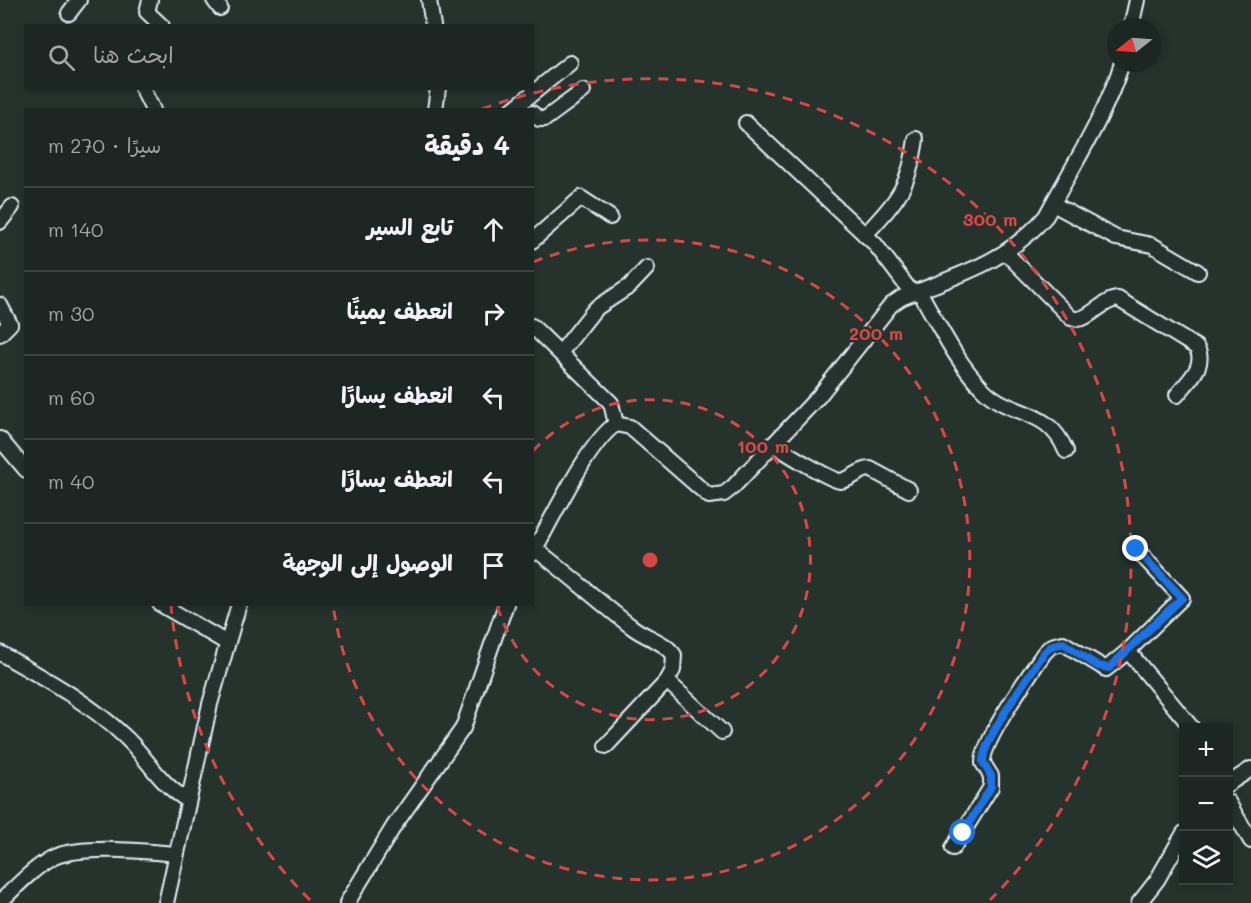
<!DOCTYPE html>
<html lang="ar">
<head>
<meta charset="utf-8">
<style>
  body { margin:0; font-family:Mali,"Playpen Sans Arabic",sans-serif; background:#252e2a; color:#f1f3f6; direction:rtl }
  .controls { position:absolute; right:18px; bottom:18px; display:grid; overflow:hidden; border-radius:0px; box-shadow:0 3px 9px #0003 }
  .controls button { width:54px; height:54px; display:grid; place-items:center; padding:0; border:0; border-bottom:2px solid #3a4340; background:#1c2622; color:#f1f3f6; font:30px sans-serif }
  .compass { position:absolute; left:1107px; top:18px; width:54px; height:54px; border-radius:50%; background:#1c2622; box-shadow:0 3px 9px #0003; rotate:253deg }
  .stop { position:absolute; width:18px; height:18px; margin:-14px; border:4px solid #1a73e8; border-radius:50%; background:#fff }
  .stop.end { background:#1a73e8; border-color:#fff; box-shadow:0 2px 6px #0008 }
  .list { margin:0; padding:0; list-style:none }
  h2 { display:flex; justify-content:space-between; align-items:center; height:78px; margin:0; padding:0 24px; font-size:26px }
  h2 small { font-size:20px; font-weight:400; color:#a0a5a5 }
  .list li { display:grid; grid-template-columns:39px 1fr auto; gap:18px; align-items:center; box-sizing:border-box; height:84px; padding:0 24px; border-top:2px solid #3a4340 }
  .list b { display:block; font-size:22px; white-space:nowrap }
  .list em { font-size:20px; font-style:normal; color:#a0a5a5 }
  .icon { flex:none; width:33px; height:33px; fill:none; stroke:currentColor; stroke-width:2; stroke-linecap:round; stroke-linejoin:round }
  .map { position:relative; flex:none; width:1251px; height:903px; overflow:hidden; direction:ltr }
  .search { position:absolute; background:#1c2622; box-shadow:0 3px 9px #0003; left:24px; top:24px; width:510px; height:66px; display:flex; align-items:center; gap:15px; box-sizing:border-box; padding:0 21px; border-radius:0px; color:#a0a5a5; font-size:22px }
  .panel { position:absolute; background:#1c2622; box-shadow:0 3px 9px #0003; left:24px; top:108px; width:510px; height:498px; border-radius:0px; direction:rtl }
  .map>svg:first-child { display:block }
</style>
</head>
<body>
<div class="map">
<svg width="1251" height="903" viewBox="0 0 1251 903">
  <rect width="100%" height="100%" fill="#26332d"/>
  <filter id="ink" filterUnits="userSpaceOnUse"><feTurbulence type="fractalNoise" baseFrequency=".0167" numOctaves="2"/><feDisplacementMap in="SourceGraphic" scale="12" xChannelSelector="R" yChannelSelector="G"/><feConvolveMatrix kernelMatrix="1 2 1 2 8 2 1 2 1" color-interpolation-filters="sRGB"/></filter>
  <g filter="url(#ink)">
    <g fill="none" stroke-linecap="round" stroke-linejoin="round">
      <g stroke="#e8f1f8" stroke-width="18">
        <g id="minor">
          <path d="M150,0L147,12L162,26"/>
          <path d="M214,0L220,8"/>
          <path d="M429,0L433,26"/>
          <path d="M69,13L79,0"/>
          <path d="M1131,27L1137,0"/>
          <path d="M142,88L153,110"/>
          <path d="M435,110L438,88"/>
          <path d="M512,110L570,63"/>
          <path d="M532,113L539,119H545L583,91"/>
          <path d="M746,123L875,244L912,293"/>
          <path d="M1053,204L1116,238L1152,245L1198,272"/>
          <path d="M0,222L12,207"/>
          <path d="M865,235C898,199 909,188 916,139"/>
          <path d="M532,241L581,198L610,217"/>
          <path d="M1006,253L1071,318C1088,324 1100,300 1118,299L1196,347C1208,365 1187,382 1177,395"/>
          <path d="M919,291C938,323 955,360 981,387C1010,419 1047,405 1066,451"/>
          <path d="M0,305L10,324L0,334"/>
          <path d="M532,326L611,403L616,424"/>
          <path d="M561,352L595,309L630,286L647,268"/>
          <path d="M0,439L26,470"/>
          <path d="M775,445C783,451 834,482 840,481C852,480 859,469 870,469L909,490"/>
          <path d="M535,549C569,574 599,602 632,627C646,638 664,641 674,655L673,670L667,681L606,746"/>
          <path d="M532,554C551,522 588,442 616,424L630,427L709,496L724,494L733,487L819,396L891,305L901,298C957,275 1005,264 1046,216C1072,167 1105,117 1122,63"/>
          <path d="M160,604L227,643"/>
          <path d="M1128,651L1182,598L1136,549"/>
          <path d="M0,653C42,677 87,701 123,735C147,756 159,785 188,800"/>
          <path d="M667,681L722,732"/>
          <path d="M1228,784L1251,769"/>
          <path d="M1228,802L1251,841"/>
          <path d="M953,848L991,787V776L983,763C982,741 1030,674 1044,653L1051,646L1063,643L1106,669L1128,651L1192,728"/>
          <path d="M0,902C16,887 34,867 54,857C82,845 145,851 176,854"/>
          <path d="M166,903L210,704L239,604"/>
          <path d="M347,903L394,826L463,728L506,604"/>
          <path d="M1139,903L1157,880L1184,833"/>
        </g>
      </g>
      <use href="#minor" stroke="#26332d" stroke-width="14"/>
    </g>
  </g>
  <g fill="none" stroke-linecap="round" stroke-linejoin="round" filter="url(#ink)">
    <path stroke="#1a73e8" stroke-width="8" d="M963,833L991,787V776L983,762C982,741 1030,674 1044,653L1051,646L1063,643L1098,666L1109,668L1182,598L1136,549"/>
  </g>
  <g fill="none" stroke="#d94647" stroke-width="3" stroke-dasharray="10 8">
    <path d="M533 451A160 160 0 1 1 497 605"/>
    <path d="M533 262A320 320 0 1 1 333 605"/>
    <path d="M310 900A481 481 0 0 1 171 606M482 109A481 481 0 0 1 990 900"/>
  </g>
  <circle cx="650" cy="560" r="9" fill="#d94647" stroke="#26332d" stroke-width="3"/>
  <g font-size="18" text-anchor="middle" font-weight="bold" fill="#d94647" stroke="#26332d" stroke-width="5" stroke-linejoin="round" paint-order="stroke">
    <text x="990" y="226">300 m</text>
    <text x="876" y="340">200 m</text>
    <text x="763" y="453">100 m</text>
  </g>
</svg>
<div class="controls">
<button>+</button>
<button>−</button>
<button><svg class="icon" aria-label="layers" viewBox="0 0 24 24"><path d="M12 4l9 5-9 5-9-5zM3 14l9 5 9-5"/></svg></button>
</div>
<svg class="compass" viewBox="-18 -18 36 36"><path d="M0-13l5 13h-10z" fill="#e53935"/><path d="M0 13l5-13h-10z" fill="#a0a5a5"/></svg>
<div class="stop" style="left:963px;top:833px"></div>
<div class="stop end" style="left:1136px;top:549px"></div>
<div class="search"><svg class="icon" aria-label="search" viewBox="0 0 24 24"><circle cx="10" cy="10" r="6"/><path d="M15 15l6 6"/></svg>ابحث هنا</div>
<section class="panel">
<h2>4 دقيقة<small>سيرًا · 270 m</small></h2>
<ul class="list">
<li><svg class="icon" aria-label="ahead" viewBox="0 0 24 24"><path d="M12 20V5M6 11l6-6 6 6"/></svg><div><b>تابع السير</b></div><em>140 m</em></li>
<li><svg class="icon" aria-label="right" viewBox="0 0 24 24"><path d="M7 20v-9h11M14 6l5 5-5 5"/></svg><div><b>انعطف يمينًا</b></div><em>30 m</em></li>
<li><svg class="icon" aria-label="left" viewBox="0 0 24 24"><path d="M17 20v-9H6M10 6l-5 5 5 5"/></svg><div><b>انعطف يسارًا</b></div><em>60 m</em></li>
<li><svg class="icon" aria-label="left" viewBox="0 0 24 24"><path d="M17 20v-9H6M10 6l-5 5 5 5"/></svg><div><b>انعطف يسارًا</b></div><em>40 m</em></li>
<li><svg class="icon" aria-label="arrive" viewBox="0 0 24 24"><path d="M6 21V4h12l-3 4 3 4H6"/></svg><div><b>الوصول إلى الوجهة</b></div></li>
</ul>
</section>
</div>
</body>
</html>
